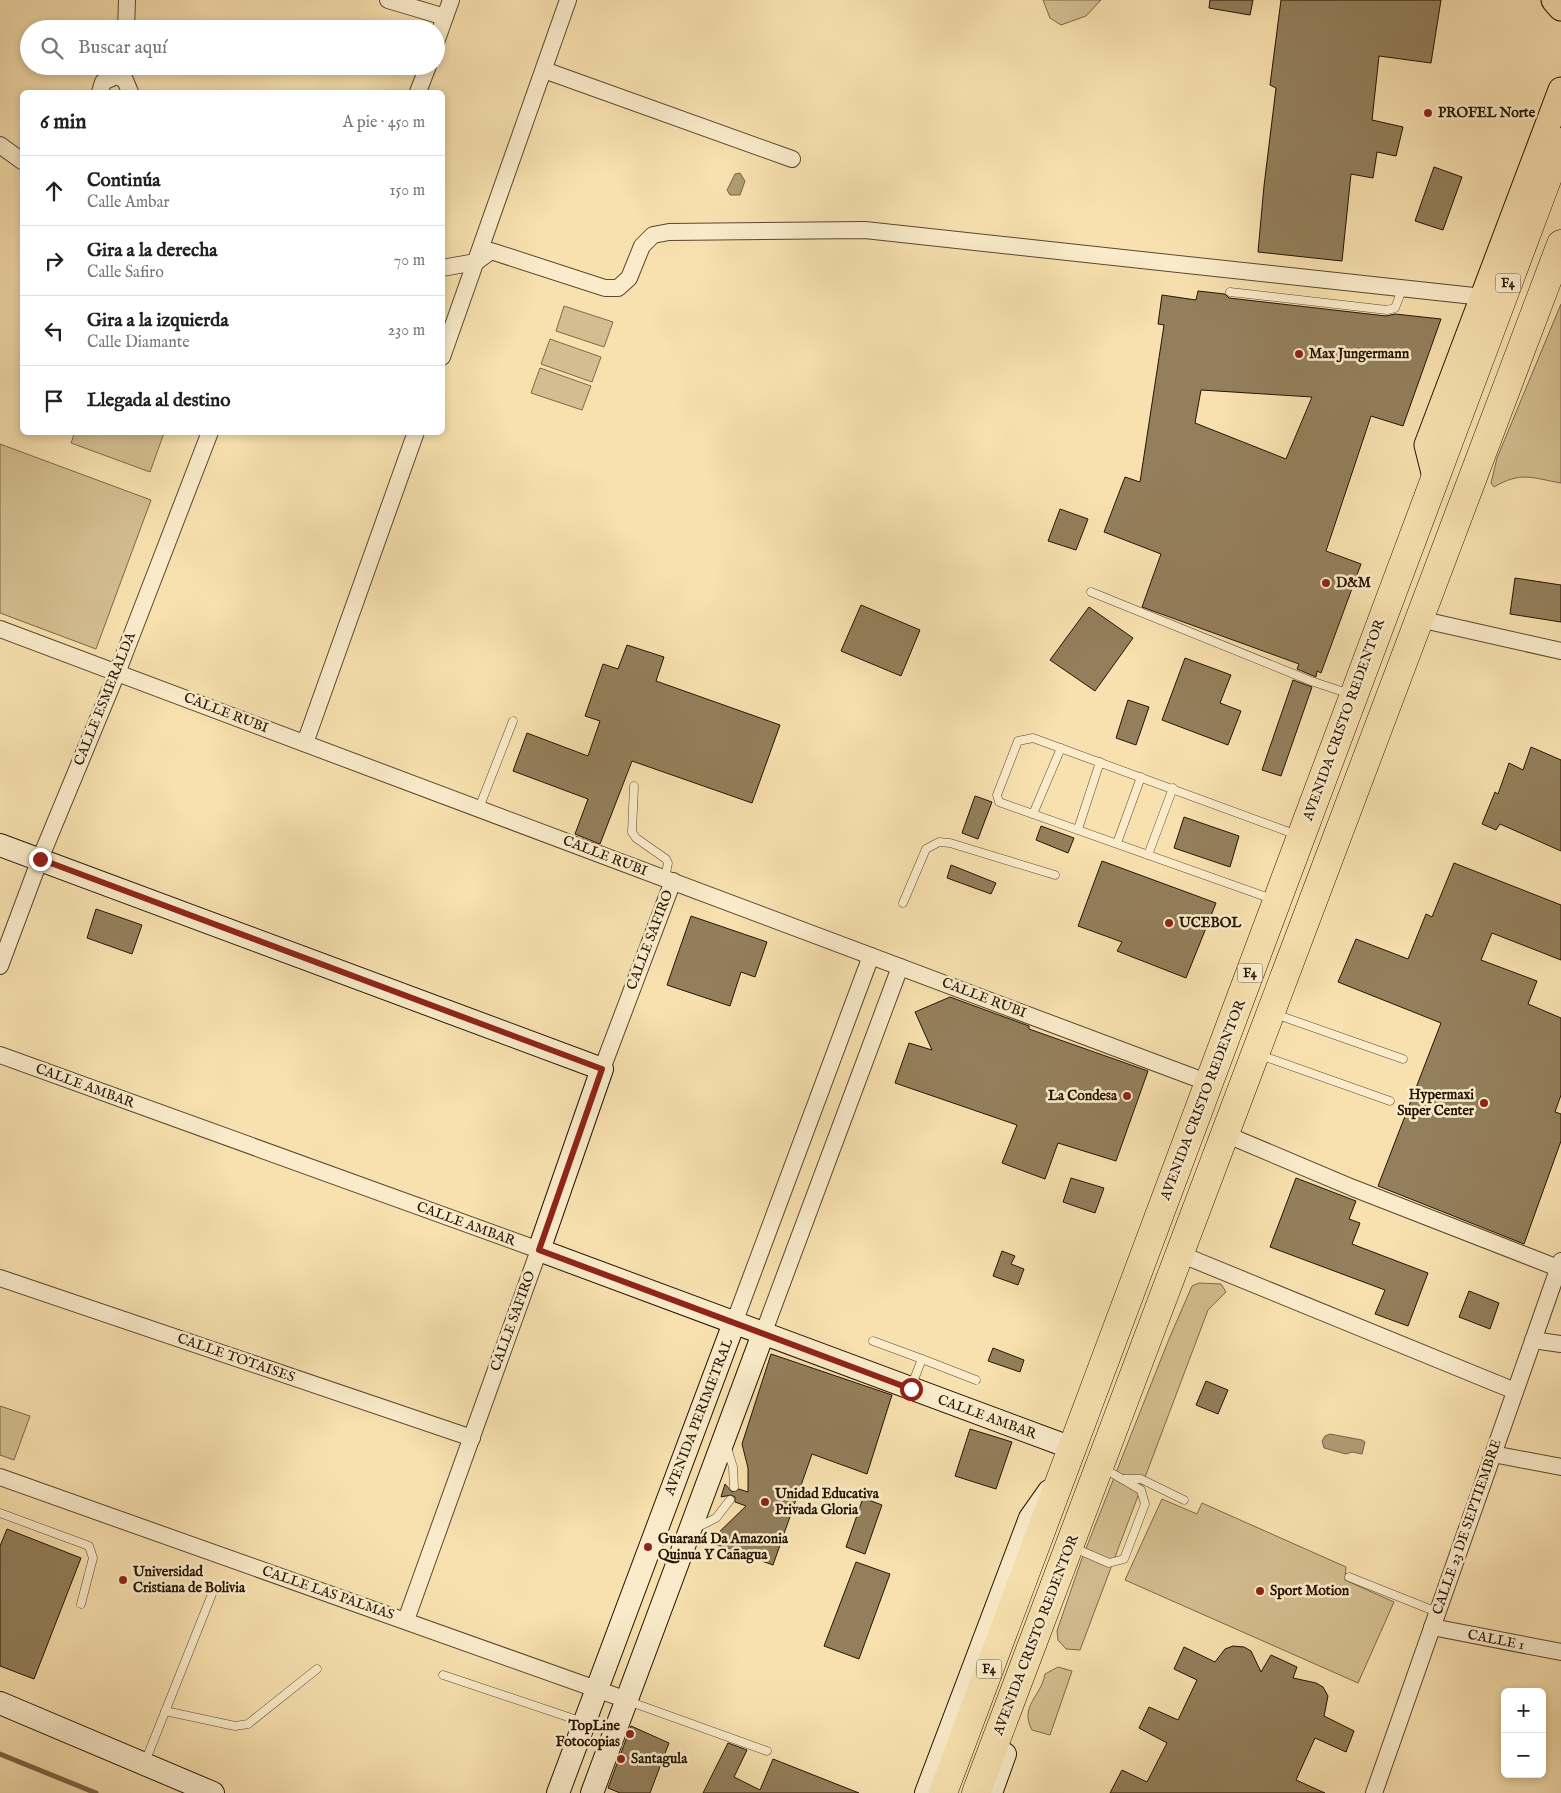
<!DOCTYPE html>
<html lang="es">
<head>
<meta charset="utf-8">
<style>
  body { margin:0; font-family:"IM FELL English",serif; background:#f6f6f6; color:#222 }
  .controls { position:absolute; right:15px; bottom:15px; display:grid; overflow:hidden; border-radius:8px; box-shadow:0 2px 8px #0003 }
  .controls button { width:45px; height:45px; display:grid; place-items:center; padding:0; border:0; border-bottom:1px solid #e0e0e0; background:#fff; color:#222; font:25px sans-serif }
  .stop { position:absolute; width:15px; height:15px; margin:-11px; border:4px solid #8f2418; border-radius:50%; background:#fff }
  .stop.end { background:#8f2418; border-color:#fff; box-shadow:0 1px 5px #0008 }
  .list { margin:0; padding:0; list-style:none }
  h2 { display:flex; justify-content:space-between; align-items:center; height:65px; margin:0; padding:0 20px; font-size:21px }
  h2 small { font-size:16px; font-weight:400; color:#767676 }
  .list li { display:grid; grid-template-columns:32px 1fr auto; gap:15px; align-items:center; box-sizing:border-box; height:70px; padding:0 20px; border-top:1px solid #e0e0e0 }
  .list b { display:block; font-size:19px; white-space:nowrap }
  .list p { margin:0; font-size:16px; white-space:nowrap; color:#767676 }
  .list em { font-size:16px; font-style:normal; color:#767676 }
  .icon { flex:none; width:28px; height:28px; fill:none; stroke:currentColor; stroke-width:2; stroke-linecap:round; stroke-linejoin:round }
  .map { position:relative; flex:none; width:1561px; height:1793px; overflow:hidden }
  .search { position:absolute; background:#fff; box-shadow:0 2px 8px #0003; left:20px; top:20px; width:425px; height:55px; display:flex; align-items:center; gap:12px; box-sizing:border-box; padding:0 18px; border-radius:28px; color:#767676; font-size:19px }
  .panel { position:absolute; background:#fff; box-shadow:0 2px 8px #0003; left:20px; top:90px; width:425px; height:345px; border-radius:8px }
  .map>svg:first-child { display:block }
</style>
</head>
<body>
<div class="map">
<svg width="1561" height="1793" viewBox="0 0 1561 1793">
  <rect width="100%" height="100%" fill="#f8e1af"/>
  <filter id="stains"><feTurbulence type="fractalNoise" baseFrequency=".004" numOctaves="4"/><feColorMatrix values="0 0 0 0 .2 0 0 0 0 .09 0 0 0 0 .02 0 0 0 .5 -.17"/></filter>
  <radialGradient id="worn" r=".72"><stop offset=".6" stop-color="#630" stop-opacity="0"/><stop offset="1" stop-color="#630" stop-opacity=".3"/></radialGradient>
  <g fill="#d4be91" stroke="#7c6948">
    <path d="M1043,0H1101L1086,16L1061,25L1050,18Z"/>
    <path d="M1561,304V483C1532,478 1521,471 1494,487L1491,483L1497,458Z"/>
    <path d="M564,306L613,322L604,347L556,331Z"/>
    <path d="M550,339L601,357L592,382L541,364Z"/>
    <path d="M540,368L591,386L582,410L531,393Z"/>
    <path d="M75,432H164V433L150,472L71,443Z"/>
    <path d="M0,444L151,500L96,649L0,613Z"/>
    <path d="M1199,1283L1221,1284L1226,1292L1208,1310L1080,1650L1066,1649L1058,1640L1057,1631L1081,1561L1169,1339L1192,1286Z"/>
    <path d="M0,1406L30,1416L14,1460L0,1455Z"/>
    <path d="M1162,1499L1197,1514L1202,1503L1346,1567L1345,1580L1394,1602L1358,1683L1125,1580Z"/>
    <path d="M1058,1667L1072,1671L1050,1735L1032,1730C1019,1706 1041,1697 1045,1674Z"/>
  </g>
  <g fill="#b09b74" stroke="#786546">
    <path d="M740,173L745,181L740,195H730L727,190L735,174Z"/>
    <path d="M1330,1434L1362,1440L1365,1442L1362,1454L1352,1452L1346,1454L1324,1448L1322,1441L1325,1436Z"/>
  </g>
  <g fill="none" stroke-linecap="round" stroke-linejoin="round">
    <path stroke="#786546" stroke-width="5" d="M0,1754L96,1793"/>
  </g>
  <g fill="#937f5b" stroke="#251400" fill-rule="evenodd">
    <path d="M1210,0H1253L1250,15L1209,8Z"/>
    <path d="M1281,0H1441L1431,63L1379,56L1372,120L1403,127L1396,156L1377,152L1373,178L1351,174L1342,261L1258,252L1264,186L1276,88L1270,85Z"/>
    <path d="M1434,167L1462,177L1443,230L1415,221Z"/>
    <path d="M1198,291L1225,294L1229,298L1386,316L1395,314L1441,319L1403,426L1371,416L1326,551L1361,564L1321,673L1317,671L1316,677L1297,669L1299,664L1142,607L1161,554L1104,532L1125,477L1140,482L1164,325L1158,324L1162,295L1196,300ZM1201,390L1312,397L1286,459L1195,423Z"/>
    <path d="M1060,509L1088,519L1076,550L1048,541Z"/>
    <path d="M1515,578L1561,585V622L1510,614Z"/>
    <path d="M861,605L920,630L901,676L841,651Z"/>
    <path d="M1089,607L1133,638L1095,691L1050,660Z"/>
    <path d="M627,645L664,657L656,681L780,725L752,803L632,761L600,844L575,834L588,799L513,771L527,733L588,756L600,721L585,716L603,664L618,669Z"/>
    <path d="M1185,658L1231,675L1220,703L1241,711L1228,745L1162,720Z"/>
    <path d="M1293,680L1312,687L1281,776L1262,770Z"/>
    <path d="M1128,700L1149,707L1136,745L1116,738Z"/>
    <path d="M1531,747L1561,760V851L1500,824L1496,830L1482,824L1495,792L1498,794L1509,763L1523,770Z"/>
    <path d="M975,796L992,802L978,839L962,833Z"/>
    <path d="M1184,817L1239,836L1230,867L1174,848Z"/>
    <path d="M1041,826L1074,838L1068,853L1036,840Z"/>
    <path d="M1102,861L1216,903L1186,978L1117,951L1122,942L1078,926Z"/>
    <path d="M1454,863L1561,905V960L1492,933L1481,960L1537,981L1528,1004L1561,1018V1095L1555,1112L1561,1114V1141L1524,1244L1378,1186L1441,1023L1338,982L1356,939L1408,959L1426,914L1432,917Z"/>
    <path d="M951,865L996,883L991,894L947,878Z"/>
    <path d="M96,909L142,925L132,954L87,938Z"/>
    <path d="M691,916L767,942L755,977L741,972L730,1006L667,985Z"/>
    <path d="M950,997L1029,1026V1029L1148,1071L1116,1161L1058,1143L1045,1179L1002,1163L1017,1125L895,1083L909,1043L932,1050L915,1012Z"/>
    <path d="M1071,1178L1104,1188L1095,1213L1063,1202Z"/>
    <path d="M1296,1178L1356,1201L1349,1219L1360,1223L1352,1244L1428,1273L1408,1326L1375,1314L1385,1290L1270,1247Z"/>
    <path d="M1002,1251L1015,1256L1011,1264L1024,1269L1018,1285L993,1276Z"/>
    <path d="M1469,1291L1499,1303L1490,1329L1459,1317Z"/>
    <path d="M993,1348L1024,1360L1020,1372L988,1361Z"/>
    <path d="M771,1354L892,1395L867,1474L812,1454L773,1565L709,1542L746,1506L735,1502V1497L731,1495L721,1497L725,1484L732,1492L739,1489L748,1492V1468L742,1444Z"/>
    <path d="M1206,1381L1228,1390L1218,1414L1196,1405Z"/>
    <path d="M970,1429L1012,1442L996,1489L955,1476Z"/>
    <path d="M863,1498L882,1505L865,1554L846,1547Z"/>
    <path d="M7,1529L81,1558L34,1679L0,1666V1546Z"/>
    <path d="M856,1562L890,1574L859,1659L824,1646Z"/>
    <path d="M1233,1646L1244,1647L1251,1651L1261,1672L1271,1655L1297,1667L1293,1678L1316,1683L1323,1687L1328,1696L1324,1716L1354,1731L1346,1752L1315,1738L1296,1780L1325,1793H1110L1122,1770L1147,1782L1167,1743L1139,1728L1149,1707L1178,1720L1197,1680L1174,1669L1184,1647L1215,1662L1225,1649Z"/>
    <path d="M631,1726L669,1743L650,1793H620L608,1788Z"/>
    <path d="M728,1743L747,1750L734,1777L760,1790L773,1759L859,1793H703Z"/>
  </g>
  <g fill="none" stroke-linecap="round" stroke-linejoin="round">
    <g stroke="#5a472c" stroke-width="9">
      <g id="lane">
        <path d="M1230,292L1387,310L1395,308L1403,287"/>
        <path d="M1091,592L1311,681L1350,694"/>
        <path d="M634,786L632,832L636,838L666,859L668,863L665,878"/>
        <path d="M479,808L513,721"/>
        <path d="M1033,814L1061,748"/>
        <path d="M1078,829L1100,762"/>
        <path d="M1117,843L1141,777"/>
        <path d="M1148,855L1173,788"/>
        <path d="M1272,899L999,802L997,795L1018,741L1033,738L1297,835"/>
        <path d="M903,903L926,849L939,842L950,843L1055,875"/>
        <path d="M1275,1014L1403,1059"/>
        <path d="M1260,1055L1390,1101"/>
        <path d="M873,1341L922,1359L911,1387"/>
        <path d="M922,1359L976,1380"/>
        <path d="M727,1448L733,1467L734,1487"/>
        <path d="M1123,1479H1141L1184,1500"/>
        <path d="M0,1513L89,1546L93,1558L81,1604"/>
        <path d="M696,1528L716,1518L730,1500"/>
        <path d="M1079,1550L1109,1563L1124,1559L1145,1504L1141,1490L1103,1468"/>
        <path d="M1349,1577L1437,1612"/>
        <path d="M443,1675L583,1722"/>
        <path d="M628,1701L767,1751"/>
        <path d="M165,1711L235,1726L248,1724L317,1669"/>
        <path d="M145,1762L212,1594"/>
      </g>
    </g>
    <g stroke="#5a472c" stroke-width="18">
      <g id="street">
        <path d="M388,0L445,17"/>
        <path d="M126,29L127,0"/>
        <path d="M436,42L451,0"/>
        <path d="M544,70L792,159"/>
        <path d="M100,92L103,82L116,76L125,80L130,92"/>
        <path d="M418,92L428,66"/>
        <path d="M0,145L22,161"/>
        <path d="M442,268L476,262L491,251L605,288H618L629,278L642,246L653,235L669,232L865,230L1483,297"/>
        <path d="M442,357L568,0"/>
        <path d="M1419,619L1561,651"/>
        <path d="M0,629L1209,1083"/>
        <path d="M305,743L416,432"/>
        <path d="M0,966L40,859L117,673L210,432"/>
        <path d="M0,1055L539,1250L406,1620"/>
        <path d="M602,1069L673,881"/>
        <path d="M1225,1134L1353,1188L1558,1268"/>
        <path d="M1180,1254L1515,1391"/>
        <path d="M0,1278L472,1438"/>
        <path d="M734,1323L871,956"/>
        <path d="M763,1334L900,967"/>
        <path d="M1533,1340L1561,1344"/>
        <path d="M1493,1454L1561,1467"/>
        <path d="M0,1477L627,1700"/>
        <path d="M1432,1627L1561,1652"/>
        <path d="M1374,1793L1561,1261"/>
      </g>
    </g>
    <g stroke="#251400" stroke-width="24">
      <g id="secondary">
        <path d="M0,845L602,1069L539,1250L1072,1448"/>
        <path d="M0,1703L213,1793"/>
        <path d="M558,1793L734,1323"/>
        <path d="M592,1793L763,1334"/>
        <path d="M926,1793L1030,1518L1049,1491"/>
        <path d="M991,1793L1005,1754"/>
      </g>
    </g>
    <g stroke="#251400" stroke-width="27">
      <g id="primary">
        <path d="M1554,0L1561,8"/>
        <path d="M1435,477L1427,445L1561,90"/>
      </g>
    </g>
    <g stroke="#251400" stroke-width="29">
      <g id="highway">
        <path d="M943,1793L1561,142"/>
        <path d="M976,1793L1561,244"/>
      </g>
    </g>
    <use href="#lane" stroke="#faeccb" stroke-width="8"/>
    <use href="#street" stroke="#faeccb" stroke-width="16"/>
    <use href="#secondary" stroke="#faeccb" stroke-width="22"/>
    <use href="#primary" stroke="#f8e1af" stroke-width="25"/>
    <use href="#highway" stroke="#f8e1af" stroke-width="28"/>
  </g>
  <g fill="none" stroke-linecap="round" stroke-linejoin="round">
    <path stroke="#8f2418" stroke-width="6" d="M40,859L602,1069L539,1250L911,1389"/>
  </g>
  <g fill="#8f2418" stroke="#faeccb" stroke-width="2">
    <circle cx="1428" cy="113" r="5"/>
    <circle cx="1299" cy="354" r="5"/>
    <circle cx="1326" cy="583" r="5"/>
    <circle cx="1169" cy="923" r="5"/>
    <circle cx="1127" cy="1096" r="5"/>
    <circle cx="1484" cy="1103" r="5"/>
    <circle cx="765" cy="1502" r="5"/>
    <circle cx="648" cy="1547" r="5"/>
    <circle cx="123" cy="1580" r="5"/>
    <circle cx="1260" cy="1591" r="5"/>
    <circle cx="630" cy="1734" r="5"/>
    <circle cx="621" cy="1759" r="5"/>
  </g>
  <g text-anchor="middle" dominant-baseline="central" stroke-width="5" stroke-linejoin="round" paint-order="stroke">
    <g fill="#faeccb" stroke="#65553d" stroke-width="1">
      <rect x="1495.5" y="273.5" width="25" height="19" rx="4"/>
      <rect x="1237.5" y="963.5" width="25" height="19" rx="4"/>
      <rect x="976.5" y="1659.5" width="25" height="19" rx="4"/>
    </g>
    <g font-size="12" font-weight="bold" fill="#251400">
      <text x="1508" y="283">F4</text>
      <text x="1250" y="973">F4</text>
      <text x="989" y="1669">F4</text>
    </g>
    <g font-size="14" font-weight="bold" fill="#251400" stroke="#faeccb" text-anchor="start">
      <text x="1438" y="113">PROFEL Norte</text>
      <text x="1309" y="354">Max Jungermann</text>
      <text x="1336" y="583">D&amp;M</text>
      <text x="1179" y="923">UCEBOL</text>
      <text x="1474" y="1095" text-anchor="end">Hypermaxi<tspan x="1474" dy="16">Super Center</tspan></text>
      <text x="1117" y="1096" text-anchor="end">La Condesa</text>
      <text x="775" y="1494">Unidad Educativa<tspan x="775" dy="16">Privada Gloria</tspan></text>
      <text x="658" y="1539">Guaraná Da Amazonia<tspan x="658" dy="16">Quinua Y Cañagua</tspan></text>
      <text x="133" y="1572">Universidad<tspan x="133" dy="16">Cristiana de Bolivia</tspan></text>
      <text x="1270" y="1591">Sport Motion</text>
      <text x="620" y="1726" text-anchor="end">TopLine<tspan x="620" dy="16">Fotocopias</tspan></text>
      <text x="631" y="1759">Santagula</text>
    </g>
    <g font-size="14" fill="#251400" stroke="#faeccb">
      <text transform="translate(105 699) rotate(-68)">CALLE ESMERALDA</text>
      <text transform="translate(226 713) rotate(21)">CALLE RUBI</text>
      <text transform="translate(1344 720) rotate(-70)">AVENIDA CRISTO REDENTOR</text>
      <text transform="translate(605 856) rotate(21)">CALLE RUBI</text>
      <text transform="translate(650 940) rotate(-69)">CALLE SAFIRO</text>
      <text transform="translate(984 998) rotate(21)">CALLE RUBI</text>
      <text transform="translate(85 1086) rotate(20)">CALLE AMBAR</text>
      <text transform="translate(1203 1100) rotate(-69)">AVENIDA CRISTO REDENTOR</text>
      <text transform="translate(466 1224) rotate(20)">CALLE AMBAR</text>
      <text transform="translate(513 1321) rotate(-70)">CALLE SAFIRO</text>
      <text transform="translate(236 1358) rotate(19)">CALLE TOTAISES</text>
      <text transform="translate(699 1417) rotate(-69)">AVENIDA PERIMETRAL</text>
      <text transform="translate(987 1417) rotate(20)">CALLE AMBAR</text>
      <text transform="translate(1467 1527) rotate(-71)">CALLE 23 DE SEPTIEMBRE</text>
      <text transform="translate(328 1593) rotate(19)">CALLE LAS PALMAS</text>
      <text transform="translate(1036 1635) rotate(-69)">AVENIDA CRISTO REDENTOR</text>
      <text transform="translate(1496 1640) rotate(11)">CALLE 1</text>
    </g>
  </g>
  <rect width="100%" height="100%" filter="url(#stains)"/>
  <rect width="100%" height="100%" fill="url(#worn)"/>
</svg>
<div class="controls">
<button>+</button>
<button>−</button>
</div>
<div class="stop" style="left:911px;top:1389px"></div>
<div class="stop end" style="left:40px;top:859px"></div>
<div class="search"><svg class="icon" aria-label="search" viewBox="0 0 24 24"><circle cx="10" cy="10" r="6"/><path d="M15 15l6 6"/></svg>Buscar aquí</div>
<section class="panel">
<h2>6 min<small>A pie · 450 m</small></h2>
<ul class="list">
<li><svg class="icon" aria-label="ahead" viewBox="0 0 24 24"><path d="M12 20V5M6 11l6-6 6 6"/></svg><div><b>Continúa</b><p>Calle Ambar</p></div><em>150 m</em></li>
<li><svg class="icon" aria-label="right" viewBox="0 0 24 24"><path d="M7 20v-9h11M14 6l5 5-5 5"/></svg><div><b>Gira a la derecha</b><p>Calle Safiro</p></div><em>70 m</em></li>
<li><svg class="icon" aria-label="left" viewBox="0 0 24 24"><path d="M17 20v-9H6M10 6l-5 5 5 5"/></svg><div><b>Gira a la izquierda</b><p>Calle Diamante</p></div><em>230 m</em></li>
<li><svg class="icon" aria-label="arrive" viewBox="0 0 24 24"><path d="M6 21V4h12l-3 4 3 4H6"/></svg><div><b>Llegada al destino</b></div></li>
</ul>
</section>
</div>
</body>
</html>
